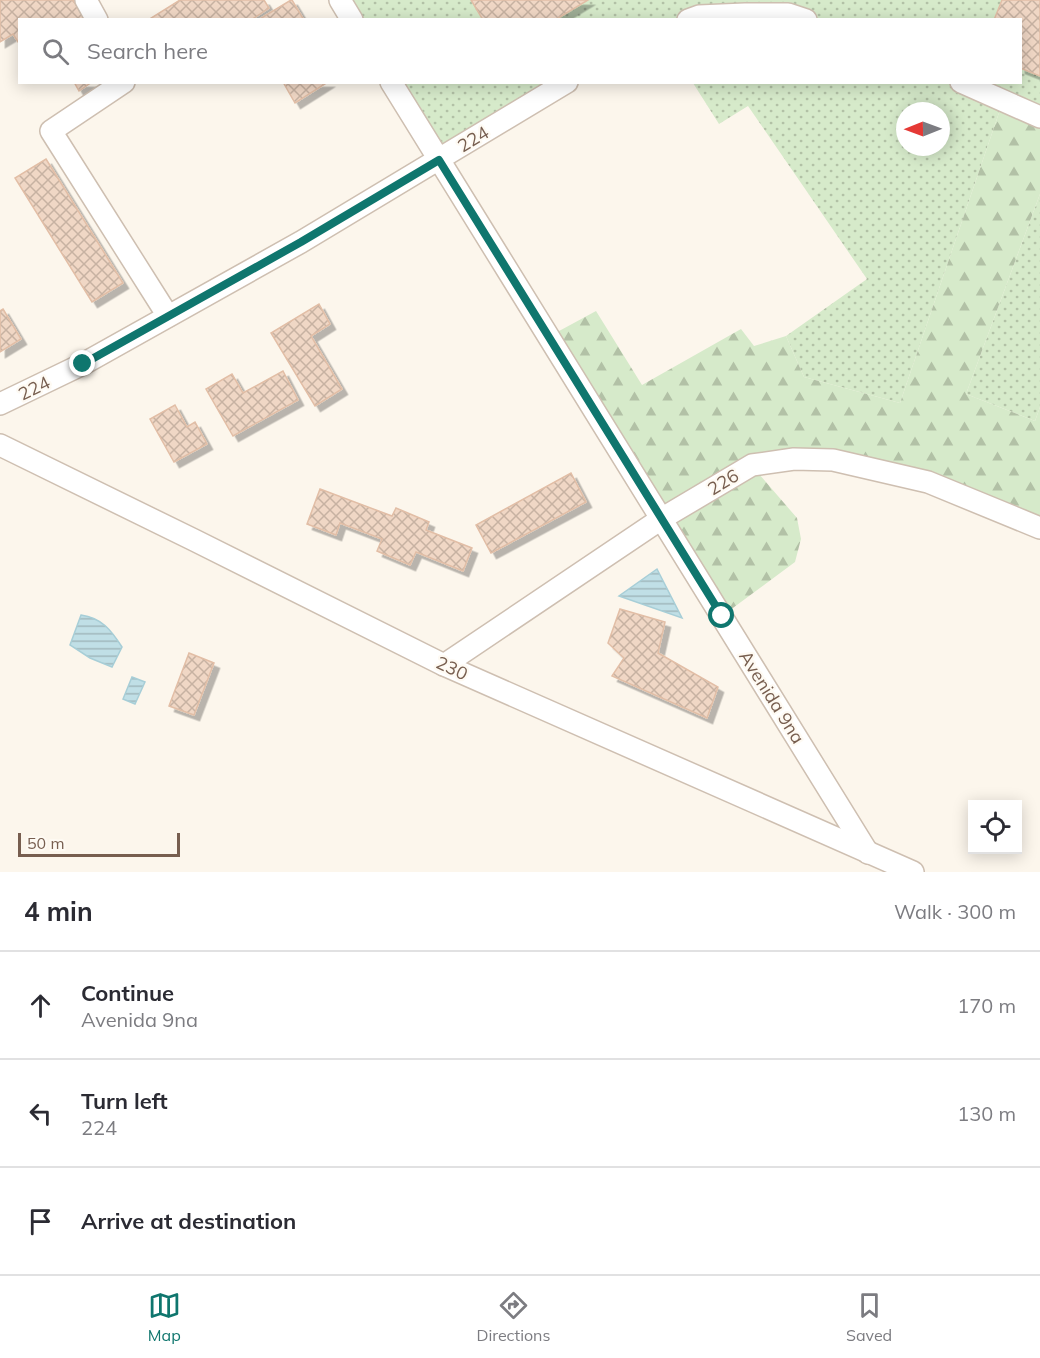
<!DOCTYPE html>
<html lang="en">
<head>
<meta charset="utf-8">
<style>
  body { margin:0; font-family:Mulish,sans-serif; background:#f7f7f7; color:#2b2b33 }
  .controls { position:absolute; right:18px; bottom:18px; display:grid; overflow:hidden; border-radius:0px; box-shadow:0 3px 15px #0003 }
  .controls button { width:54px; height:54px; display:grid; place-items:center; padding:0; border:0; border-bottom:2px solid #e1e1e2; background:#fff; color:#2b2b33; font:30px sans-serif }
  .compass { position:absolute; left:896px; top:102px; width:54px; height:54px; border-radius:50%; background:#fff; box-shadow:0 3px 15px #0003; rotate:269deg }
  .scale { position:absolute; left:18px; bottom:15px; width:162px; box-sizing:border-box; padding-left:6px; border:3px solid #775e4f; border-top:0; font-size:16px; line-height:21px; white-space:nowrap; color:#775e4f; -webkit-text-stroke:4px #fefaf3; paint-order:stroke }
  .stop { position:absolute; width:18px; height:18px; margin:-14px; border:4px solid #0f766e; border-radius:50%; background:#fff }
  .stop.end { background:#0f766e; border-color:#fff; box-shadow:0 2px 6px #0008 }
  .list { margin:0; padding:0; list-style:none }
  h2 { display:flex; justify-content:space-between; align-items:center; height:78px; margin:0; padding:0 24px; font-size:26px }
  h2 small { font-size:20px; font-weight:400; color:#7c7c81 }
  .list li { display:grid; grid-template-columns:39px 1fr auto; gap:18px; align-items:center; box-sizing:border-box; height:108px; padding:0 24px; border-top:2px solid #e1e1e2 }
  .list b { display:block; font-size:22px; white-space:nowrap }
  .list p { margin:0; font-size:20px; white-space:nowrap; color:#7c7c81 }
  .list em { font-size:20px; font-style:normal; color:#7c7c81 }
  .icon { flex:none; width:33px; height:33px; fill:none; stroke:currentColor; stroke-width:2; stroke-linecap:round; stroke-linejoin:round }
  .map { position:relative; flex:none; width:1040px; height:872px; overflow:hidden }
  .search { position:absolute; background:#fff; box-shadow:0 3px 15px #0003; left:18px; right:18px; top:18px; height:66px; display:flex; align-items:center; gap:15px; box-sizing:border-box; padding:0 21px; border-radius:0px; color:#7c7c81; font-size:22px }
  .sheet { height:402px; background:#fff }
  nav { display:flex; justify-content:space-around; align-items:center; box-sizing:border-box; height:84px; border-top:2px solid #e1e1e2; background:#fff; font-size:16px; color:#7c7c81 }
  nav a { display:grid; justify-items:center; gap:3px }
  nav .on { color:#0f766e }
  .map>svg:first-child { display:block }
</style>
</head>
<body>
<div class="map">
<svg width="1040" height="872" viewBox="0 0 1040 872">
  <defs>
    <pattern id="grass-dots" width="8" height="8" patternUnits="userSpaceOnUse" patternTransform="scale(1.5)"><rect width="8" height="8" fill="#d6eaca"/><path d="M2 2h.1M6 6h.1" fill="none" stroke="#b2c1a6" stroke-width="1.8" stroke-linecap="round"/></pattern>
    <pattern id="forest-firs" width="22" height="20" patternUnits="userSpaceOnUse" patternTransform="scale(1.5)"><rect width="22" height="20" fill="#d6eaca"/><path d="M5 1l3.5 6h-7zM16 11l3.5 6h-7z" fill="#b2c1a6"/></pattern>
    <pattern id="water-rules" width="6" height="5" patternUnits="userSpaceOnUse" patternTransform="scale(1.5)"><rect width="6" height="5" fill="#c0dfe6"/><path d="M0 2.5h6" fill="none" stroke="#a1b8bd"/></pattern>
    <pattern id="building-cross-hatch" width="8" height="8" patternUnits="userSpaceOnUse" patternTransform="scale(1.5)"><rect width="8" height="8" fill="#f0d7c5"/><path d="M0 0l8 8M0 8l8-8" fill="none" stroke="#c7b2a2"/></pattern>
    <filter id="shadow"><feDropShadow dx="5.5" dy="5.5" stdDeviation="0" flood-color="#0004"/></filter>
  </defs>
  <rect width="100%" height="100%" fill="#fcf6ec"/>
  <g fill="url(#grass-dots)" fill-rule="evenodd">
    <path d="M340,0H1040V117L1003,101L900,403L804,377L786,336L867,279L748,106L719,124L693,83L1020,82V20H352ZM905,111H941V147H905Z"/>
    <path d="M391,83H567L439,160Z"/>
    <path d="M1040,194V407L1035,421L966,394Z"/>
  </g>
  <path fill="url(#forest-firs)" d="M1003,101L1040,117V194L966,394L1035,421L1040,407V528L833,460L752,466L797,518L801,539L795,562L722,616L548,337L596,311L642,385L741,329L754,346L786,336L804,377L900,403Z"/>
  <g fill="url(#water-rules)" stroke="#a7ced7" stroke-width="1.5">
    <path d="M657,569L682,618L619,596Z"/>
    <path d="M81,615C102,618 111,630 122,647L112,667L90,658L70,645Z"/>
    <path d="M132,677L145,682L135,704L123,699Z"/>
  </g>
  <g fill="url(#building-cross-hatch)" stroke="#e2bea6" stroke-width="1.5" filter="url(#shadow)">
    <path d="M0,0H73L85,20H20V45L13,34L0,42Z"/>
    <path d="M180,0H264L269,8L251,20H148Z"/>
    <path d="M291,0H292L304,20H258Z"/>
    <path d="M471,0H588L555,20H483Z"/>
    <path d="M1002,0H1040V76L1020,68V20H994Z"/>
    <path d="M74,82H92L79,91Z"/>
    <path d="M283,82H328L295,103Z"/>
    <path d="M46,159L123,283L92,302L15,178Z"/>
    <path d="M319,304L330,324L311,336L342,389L315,406L271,333Z"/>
    <path d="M3,309L21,339L0,352V311Z"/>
    <path d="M283,371L298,400L233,436L206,389L232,374L243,393Z"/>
    <path d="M175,405L187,427L195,422L207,444L174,462L150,419Z"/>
    <path d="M571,473L586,502L491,553L476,525Z"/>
    <path d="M320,489L392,516L396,508L429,522L426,530L472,548L463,571L416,552L410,565L377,551L382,539L340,523L336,535L307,524Z"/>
    <path d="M620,609L665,622L658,653L718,687L707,718L612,676L624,658L608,643Z"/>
    <path d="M189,653L214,663L194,715L169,706Z"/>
  </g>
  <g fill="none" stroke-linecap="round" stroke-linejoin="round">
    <g stroke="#cebfb1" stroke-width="24">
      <g id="minor">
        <path d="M86,0L97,20"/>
        <path d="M340,0L352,20"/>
        <path d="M688,20L699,16L745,14H788L806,20"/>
        <path d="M124,82L51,131L168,316"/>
        <path d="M391,82L868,853"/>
        <path d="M961,82L1040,117"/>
        <path d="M0,404L83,364L301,242L567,82"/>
        <path d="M0,445L194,540L444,665L913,872"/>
        <path d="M444,665L661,519L752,465L794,459L833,460L928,482L1040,528"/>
      </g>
    </g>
    <use href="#minor" stroke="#fff" stroke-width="21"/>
  </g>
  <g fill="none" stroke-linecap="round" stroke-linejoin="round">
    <path stroke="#0f766e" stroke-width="8" d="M83,364L301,242L439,160L722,616"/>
  </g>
  <g text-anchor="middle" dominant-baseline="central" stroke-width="4.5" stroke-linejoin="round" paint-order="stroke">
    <g font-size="18" fill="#775e4f" stroke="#fefaf3">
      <text transform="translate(473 139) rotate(-31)">224</text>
      <text transform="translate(34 388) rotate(-26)">224</text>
      <text transform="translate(723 482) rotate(-31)">226</text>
      <text transform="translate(452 668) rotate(25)">230</text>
      <text transform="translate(772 697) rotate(58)">Avenida 9na</text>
    </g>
  </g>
</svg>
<div class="controls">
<button><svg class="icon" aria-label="locate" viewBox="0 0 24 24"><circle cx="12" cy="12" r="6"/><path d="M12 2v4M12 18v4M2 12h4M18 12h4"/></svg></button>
</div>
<svg class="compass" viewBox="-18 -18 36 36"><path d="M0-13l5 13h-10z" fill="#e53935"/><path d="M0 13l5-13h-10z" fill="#7c7c81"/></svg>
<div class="scale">50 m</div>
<div class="stop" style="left:722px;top:616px"></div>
<div class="stop end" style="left:83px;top:364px"></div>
<div class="search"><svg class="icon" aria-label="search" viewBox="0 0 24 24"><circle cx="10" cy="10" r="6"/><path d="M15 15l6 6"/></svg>Search here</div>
</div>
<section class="sheet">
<h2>4 min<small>Walk · 300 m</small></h2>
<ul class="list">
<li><svg class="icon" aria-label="ahead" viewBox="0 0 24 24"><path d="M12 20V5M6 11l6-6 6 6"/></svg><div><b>Continue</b><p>Avenida 9na</p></div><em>170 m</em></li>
<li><svg class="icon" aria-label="left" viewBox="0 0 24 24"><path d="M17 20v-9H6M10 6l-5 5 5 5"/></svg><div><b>Turn left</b><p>224</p></div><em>130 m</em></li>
<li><svg class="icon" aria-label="arrive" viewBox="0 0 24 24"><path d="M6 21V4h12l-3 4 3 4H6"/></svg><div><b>Arrive at destination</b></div></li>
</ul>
</section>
<nav>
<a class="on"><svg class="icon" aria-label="map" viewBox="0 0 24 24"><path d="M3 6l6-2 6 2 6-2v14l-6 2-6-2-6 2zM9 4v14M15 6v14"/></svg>Map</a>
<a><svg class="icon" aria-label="directions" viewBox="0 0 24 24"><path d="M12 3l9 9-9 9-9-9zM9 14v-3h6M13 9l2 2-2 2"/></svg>Directions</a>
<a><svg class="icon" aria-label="saved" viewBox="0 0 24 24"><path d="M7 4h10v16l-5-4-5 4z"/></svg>Saved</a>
</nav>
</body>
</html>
